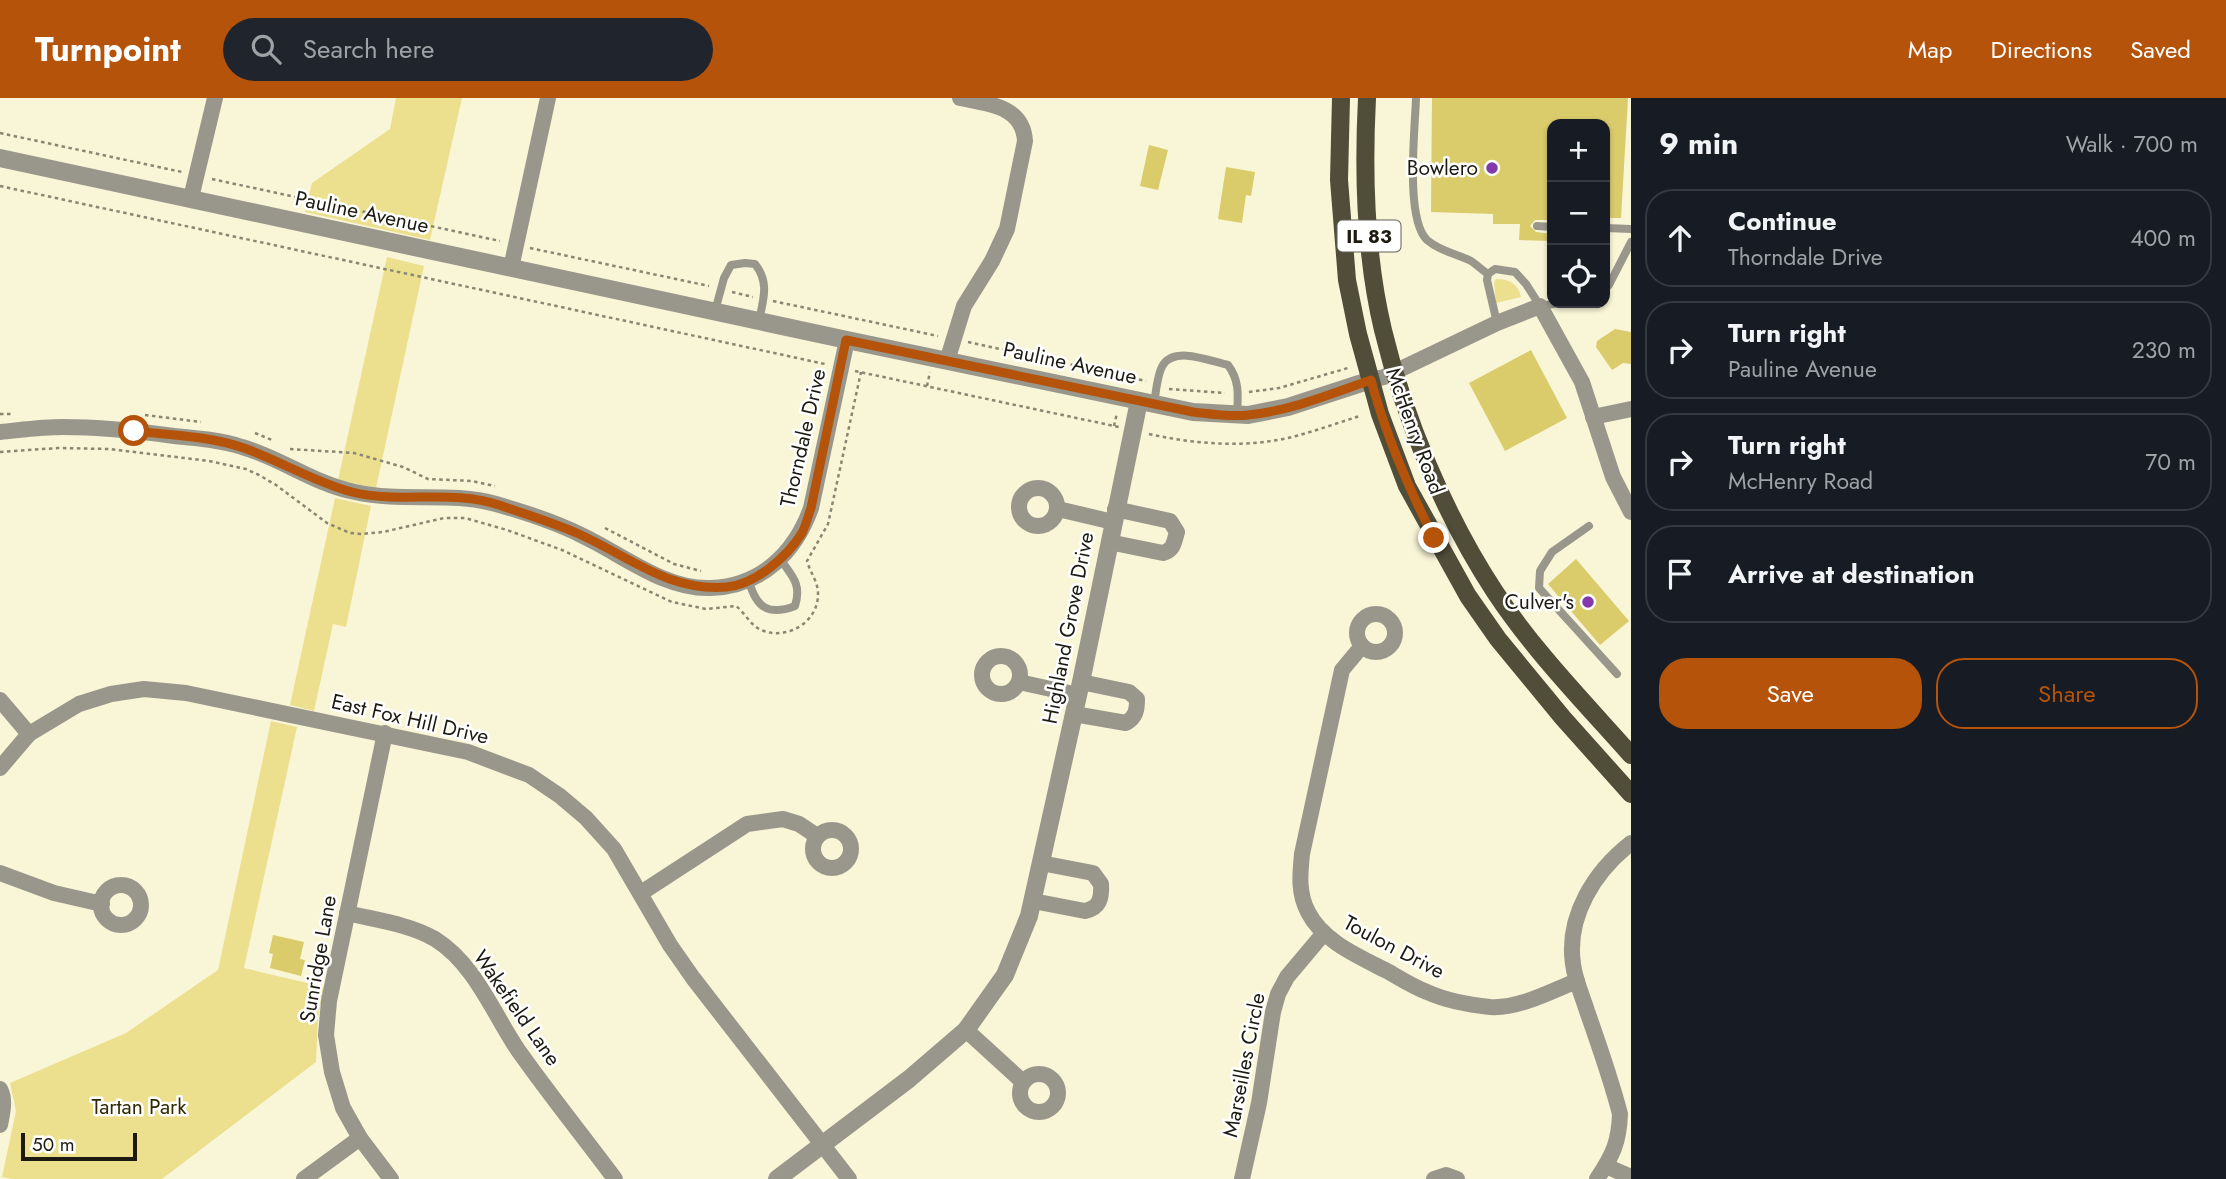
<!DOCTYPE html>
<html lang="en">
<head>
<meta charset="utf-8">
<style>
  body { margin:0; font-family:Jost,sans-serif; background:#20242c; color:#f1f3f6 }
  .controls { position:absolute; right:21px; top:21px; display:grid; overflow:hidden; border-radius:14px; box-shadow:0 2px 5px #0004 }
  .controls button { width:63px; height:63px; display:grid; place-items:center; padding:0; border:0; border-bottom:2px solid #363941; background:#171b24; color:#f1f3f6; font:35px sans-serif }
  .scale { position:absolute; left:21px; bottom:18px; width:116px; box-sizing:border-box; padding-left:7px; border:4px solid #1d1b11; border-top:0; font-size:19px; line-height:24px; white-space:nowrap; color:#1d1b11; -webkit-text-stroke:5px #fff; paint-order:stroke }
  .stop { position:absolute; width:21px; height:21px; margin:-16px; border:5px solid #b45309; border-radius:50%; background:#fff }
  .stop.end { background:#b45309; border-color:#fff; box-shadow:0 2px 7px #0008 }
  .list { margin:0; padding:0; list-style:none }
  h2 { display:flex; justify-content:space-between; align-items:center; height:91px; margin:0; padding:0 28px; font-size:30px }
  h2 small { font-size:23px; font-weight:400; color:#9ea1a6 }
  .list li { display:grid; grid-template-columns:46px 1fr auto; gap:21px; align-items:center; box-sizing:border-box; height:98px; margin:0 14px 14px; padding:0 14px; border:2px solid #363941; border-radius:28px }
  .list b { display:block; font-size:26px; white-space:nowrap }
  .list p { margin:0; font-size:23px; white-space:nowrap; color:#9ea1a6 }
  .list em { font-size:23px; font-style:normal; color:#9ea1a6 }
  .actions { display:flex; gap:14px; padding:21px 28px }
  .actions a { flex:1; padding:16px 0; border:2px solid #b45309; border-radius:28px; text-align:center; font-size:24px; color:#b45309 }
  .actions .main { background:#b45309; color:#fff }
  .icon { flex:none; width:38px; height:38px; fill:none; stroke:currentColor; stroke-width:2; stroke-linecap:round; stroke-linejoin:round }
  .map { position:relative; flex:none; width:1631px; height:1081px; overflow:hidden }
  header { display:flex; align-items:center; gap:42px; box-sizing:border-box; height:98px; padding:0 35px; background:#b45309; color:#fff }
  header strong { font-size:33px }
  nav { display:flex; gap:38px; margin-inline-start:auto; font-size:24px }
  .search { width:490px; height:63px; background:#20242c; display:flex; align-items:center; gap:18px; box-sizing:border-box; padding:0 24px; border-radius:38px; color:#9ea1a6; font-size:26px }
  main { display:flex }
  aside { flex:1; background:#171b24 }
  .map>svg:first-child { display:block }
</style>
</head>
<body>
<header>
<strong>Turnpoint</strong>
<div class="search"><svg class="icon" aria-label="search" viewBox="0 0 24 24"><circle cx="10" cy="10" r="6"/><path d="M15 15l6 6"/></svg>Search here</div>
<nav><a>Map</a><a>Directions</a><a>Saved</a></nav>
</header>
<main>
<div class="map">
<svg width="1631" height="1081" viewBox="0 0 1631 1081">
  <rect width="100%" height="100%" fill="#f9f5d7"/>
  <g fill="#ece08f">
    <path d="M396,0H462L430,142L305,114L312,85L390,31Z"/>
    <path d="M387,159L424,168L376,390L338,382Z"/>
    <path d="M1496,181C1510,181 1518,186 1521,199L1496,205L1494,184Z"/>
    <path d="M335,400L371,408L346,529L333,526L314,613L290,607Z"/>
    <path d="M271,623L297,629L244,870L324,889L318,919L316,964L162,1081H12L2,1079L16,1013L10,985L126,935L218,872Z"/>
  </g>
  <g fill="#dacb6b">
    <path d="M1432,0H1628L1621,120H1605V26H1552V122H1535L1530,128L1536,134L1552,136V143L1519,142L1520,126H1493V116L1431,114Z"/>
    <path d="M1149,47L1168,52L1158,92L1140,88Z"/>
    <path d="M1226,69L1255,74L1251,98L1246,97L1242,125L1218,121Z"/>
    <path d="M1615,231L1631,234V266L1623,265L1612,272L1596,249L1597,243Z"/>
    <path d="M1531,252L1567,320L1505,353L1469,285Z"/>
    <path d="M1576,461L1629,523L1600,547L1548,486Z"/>
    <path d="M273,837L304,844L300,861L305,862L301,878L270,870L273,856L269,855Z"/>
  </g>
  <g fill="none" stroke-linecap="round" stroke-linejoin="round">
    <g stroke="#898672" stroke-width="2.5" stroke-dasharray="3.5 3.5" stroke-linecap="butt">
      <path d="M0,35L182,74"/>
      <path d="M212,81L500,143"/>
      <path d="M0,88L825,266"/>
      <path d="M530,150L709,188"/>
      <path d="M732,194L753,199"/>
      <path d="M773,203L938,238"/>
      <path d="M968,244L1146,283"/>
      <path d="M855,273L1119,329"/>
      <path d="M927,288L930,274"/>
      <path d="M1169,291L1225,295"/>
      <path d="M1249,294L1279,290L1348,270"/>
      <path d="M0,316H12"/>
      <path d="M145,317L201,324"/>
      <path d="M1114,328L1117,315"/>
      <path d="M255,335L272,342"/>
      <path d="M1149,336C1195,346 1242,350 1288,340C1313,334 1337,325 1360,318"/>
      <path d="M290,351L354,355L403,369L428,381L472,383L495,388"/>
      <path d="M0,354L58,350L109,351L209,363L246,371L259,377L276,387L327,425L350,435L361,436L383,434L444,420H465L507,432L562,452L672,504L706,511L736,508C744,514 750,526 759,531C785,544 819,525 818,495C818,484 810,474 807,463L828,426L861,274"/>
      <path d="M605,430L674,466L701,473"/>
    </g>
    <g stroke="#99978b" stroke-width="8">
      <path d="M1416,0C1415,31 1405,121 1427,142C1441,154 1456,155 1471,163C1477,167 1482,172 1488,176"/>
      <path d="M1537,128L1552,129"/>
      <path d="M1605,130L1631,131"/>
      <path d="M1605,190L1609,187L1631,144"/>
      <path d="M715,213L724,180L731,167L745,165L755,166C770,185 763,202 759,223"/>
      <path d="M1497,225L1487,182L1488,176L1495,171L1515,174L1526,186L1540,208L1560,205"/>
      <path d="M1154,306C1156,295 1157,276 1163,267C1175,248 1210,263 1228,267C1240,283 1238,298 1237,317"/>
      <path d="M1589,428L1552,454L1540,473L1539,490L1617,576"/>
      <path d="M749,483C756,510 769,518 795,508C802,486 792,478 780,461"/>
    </g>
    <g stroke="#99978b" stroke-width="16">
      <path d="M191,100L215,0"/>
      <path d="M511,170L548,0"/>
      <path d="M947,263L964,208L992,163L1007,131L1025,43C1023,8 989,6 960,0"/>
      <path d="M1371,282L1384,279L1497,225L1540,208L1582,284L1613,379L1631,414"/>
      <path d="M1593,319L1631,311"/>
      <path d="M0,334C21,332 42,329 63,329C100,329 138,333 174,338C196,340 220,342 242,349C281,360 314,386 355,394C404,405 449,393 496,406C524,414 555,424 581,437C622,456 664,492 711,490C761,488 795,455 811,410L847,242"/>
      <circle cx="1038" cy="409" r="19"/>
      <path d="M1058,411L1113,424"/>
      <path d="M1109,444L1163,455C1174,452 1174,444 1177,434L1170,423L1115,411"/>
      <circle cx="1376" cy="535" r="19"/>
      <path d="M1362,548L1342,572L1302,756C1300,776 1298,795 1308,814C1323,844 1360,859 1389,874C1401,881 1414,889 1427,894C1445,902 1470,907 1490,909C1519,911 1551,893 1577,883"/>
      <circle cx="1001" cy="577" r="19"/>
      <path d="M1019,584L1078,597"/>
      <path d="M0,602L29,636"/>
      <path d="M1074,616L1126,625C1136,619 1137,612 1137,601L1129,594L1081,584"/>
      <path d="M385,635L329,903L326,937L332,974L343,1010L360,1040L391,1081"/>
      <path d="M0,670L29,636L79,606L111,596L144,591L186,595L468,654L529,677L560,698L586,720L614,751L670,847L693,880L849,1081"/>
      <circle cx="832" cy="751" r="19"/>
      <path d="M0,775L54,795L102,806"/>
      <circle cx="121" cy="807" r="20"/>
      <path d="M641,795L747,726L783,721L799,726L817,738"/>
      <path d="M1033,803L1085,813C1099,810 1102,801 1101,786L1093,775L1041,765"/>
      <path d="M347,815C376,822 409,826 435,841C475,866 493,915 518,952C549,996 583,1038 615,1081"/>
      <path d="M966,932L1023,984"/>
      <circle cx="1039" cy="995" r="19"/>
      <path d="M0,991C6,1002 2,1016 0,1027"/>
      <path d="M1606,1068L1631,1079"/>
      <path d="M304,1081L360,1040"/>
      <path d="M1242,1081L1259,1005L1273,914L1278,896L1287,879L1324,835"/>
      <path d="M1434,1081L1446,1077L1457,1081"/>
      <path d="M1597,1081C1613,1057 1619,1044 1620,1016C1611,981 1599,947 1587,913C1582,897 1575,882 1573,866C1566,818 1595,773 1631,745"/>
    </g>
    <g stroke="#99978b" stroke-width="18">
      <path d="M0,60L847,242L1193,314L1248,317L1288,309L1371,282"/>
      <path d="M777,1081L909,981L966,932L1005,877L1029,818L1081,584L1139,303"/>
    </g>
    <g stroke="#504d39" stroke-width="18">
      <path d="M1341,0L1339,82L1347,182L1358,236L1380,316L1407,388L1468,498L1498,541L1563,620L1631,696"/>
      <path d="M1367,0C1363,77 1365,157 1383,232C1404,320 1445,418 1495,494C1534,553 1584,604 1631,657"/>
    </g>
  </g>
  <g fill="none" stroke-linecap="round" stroke-linejoin="round">
    <path stroke="#b45309" stroke-width="9" d="M134,333C170,337 210,338 244,350C281,363 314,384 352,394C401,406 452,391 499,407C526,416 554,425 579,436C630,459 669,494 727,489C756,486 787,459 802,435C806,427 808,418 811,410L846,242L1193,314C1211,316 1230,319 1248,317C1290,313 1331,296 1371,282C1386,338 1408,389 1434,440"/>
  </g>
  <g fill="#8139ab" stroke="#fff" stroke-width="2.5">
    <circle cx="1492" cy="70" r="7"/>
    <circle cx="1588" cy="504" r="7"/>
  </g>
  <g text-anchor="middle" dominant-baseline="central" stroke-width="5" stroke-linejoin="round" paint-order="stroke">
    <rect fill="#fff" stroke="#615f58" stroke-width="2" x="1337.5" y="122.5" width="63" height="31" rx="5"/>
    <g font-size="19" font-weight="bold" fill="#1d1b11">
      <text x="1369" y="138">IL 83</text>
    </g>
    <g font-size="21" fill="#1d1b11" stroke="#fff" text-anchor="end">
      <text x="1478" y="70">Bowlero</text>
      <text x="1574" y="504">Culver's</text>
    </g>
    <g font-size="21" fill="#1d1b11" stroke="#fff">
      <text transform="translate(362 114) rotate(12)">Pauline Avenue</text>
      <text transform="translate(1070 265) rotate(12)">Pauline Avenue</text>
      <text transform="translate(1415 333) rotate(70)">McHenry Road</text>
      <text transform="translate(803 340) rotate(-77)">Thorndale Drive</text>
      <text transform="translate(1068 530) rotate(-79)">Highland Grove Drive</text>
      <text transform="translate(410 621) rotate(13)">East Fox Hill Drive</text>
      <text transform="translate(1394 849) rotate(28)">Toulon Drive</text>
      <text transform="translate(318 861) rotate(-80)">Sunridge Lane</text>
      <text transform="translate(517 910) rotate(55)">Wakefield Lane</text>
      <text transform="translate(1244 967) rotate(-79)">Marseilles Circle</text>
    </g>
    <g font-size="21" fill="#302a00" stroke="#fff">
      <text x="139" y="1009">Tartan Park</text>
    </g>
  </g>
</svg>
<div class="controls">
<button>+</button>
<button>−</button>
<button><svg class="icon" aria-label="locate" viewBox="0 0 24 24"><circle cx="12" cy="12" r="6"/><path d="M12 2v4M12 18v4M2 12h4M18 12h4"/></svg></button>
</div>
<div class="scale">50 m</div>
<div class="stop" style="left:134px;top:333px"></div>
<div class="stop end" style="left:1434px;top:440px"></div>
</div>
<aside>
<h2>9 min<small>Walk · 700 m</small></h2>
<ul class="list">
<li><svg class="icon" aria-label="ahead" viewBox="0 0 24 24"><path d="M12 20V5M6 11l6-6 6 6"/></svg><div><b>Continue</b><p>Thorndale Drive</p></div><em>400 m</em></li>
<li><svg class="icon" aria-label="right" viewBox="0 0 24 24"><path d="M7 20v-9h11M14 6l5 5-5 5"/></svg><div><b>Turn right</b><p>Pauline Avenue</p></div><em>230 m</em></li>
<li><svg class="icon" aria-label="right" viewBox="0 0 24 24"><path d="M7 20v-9h11M14 6l5 5-5 5"/></svg><div><b>Turn right</b><p>McHenry Road</p></div><em>70 m</em></li>
<li><svg class="icon" aria-label="arrive" viewBox="0 0 24 24"><path d="M6 21V4h12l-3 4 3 4H6"/></svg><div><b>Arrive at destination</b></div></li>
</ul>
<div class="actions"><a class="main">Save</a><a>Share</a></div>
</aside>
</main>
</body>
</html>
